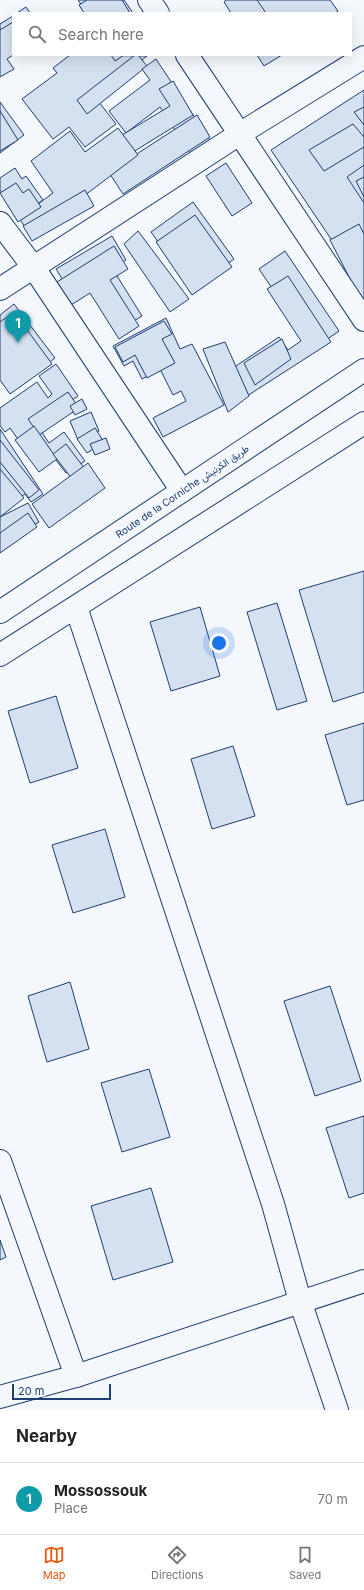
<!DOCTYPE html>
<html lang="en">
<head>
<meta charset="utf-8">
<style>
  body { margin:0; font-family:Inter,Vazirmatn,sans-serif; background:#f2f2f2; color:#222 }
  .scale { position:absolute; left:12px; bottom:10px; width:99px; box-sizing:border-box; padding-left:4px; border:2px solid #1d3f73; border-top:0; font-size:11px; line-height:14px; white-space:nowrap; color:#1d3f73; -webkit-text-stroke:3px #f4f7fb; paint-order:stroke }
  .you { position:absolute; left:219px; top:643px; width:14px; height:14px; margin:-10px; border:3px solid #fff; border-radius:50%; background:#1a73e8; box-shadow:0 0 0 6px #1a73e833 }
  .badge { display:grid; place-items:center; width:26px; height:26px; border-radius:50%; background:#ea580c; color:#fff; font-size:13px; font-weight:700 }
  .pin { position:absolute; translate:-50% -33px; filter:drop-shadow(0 1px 2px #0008) }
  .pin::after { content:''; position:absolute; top:21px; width:14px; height:12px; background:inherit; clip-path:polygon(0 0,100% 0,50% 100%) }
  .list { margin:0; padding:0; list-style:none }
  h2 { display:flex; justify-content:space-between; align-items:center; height:52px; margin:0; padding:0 16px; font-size:17px }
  h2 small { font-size:13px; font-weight:400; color:#767676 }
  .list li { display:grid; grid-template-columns:26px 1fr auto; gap:12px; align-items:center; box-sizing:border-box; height:72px; padding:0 16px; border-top:1px solid #e0e0e0 }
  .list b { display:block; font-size:15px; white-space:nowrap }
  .list p { margin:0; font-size:13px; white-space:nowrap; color:#767676 }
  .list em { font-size:13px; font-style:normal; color:#767676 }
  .icon { flex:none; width:22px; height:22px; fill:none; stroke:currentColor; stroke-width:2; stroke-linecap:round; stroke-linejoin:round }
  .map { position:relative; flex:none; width:364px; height:1410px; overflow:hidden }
  .search { position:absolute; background:#fff; box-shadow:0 4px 16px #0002; left:12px; right:12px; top:12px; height:44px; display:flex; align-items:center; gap:10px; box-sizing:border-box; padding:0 14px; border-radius:0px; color:#767676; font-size:15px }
  .sheet { height:124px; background:#fff }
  nav { display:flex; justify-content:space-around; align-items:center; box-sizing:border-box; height:56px; border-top:1px solid #e0e0e0; background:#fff; font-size:11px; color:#767676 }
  nav a { display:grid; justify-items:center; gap:2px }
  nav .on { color:#ea580c }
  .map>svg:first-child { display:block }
</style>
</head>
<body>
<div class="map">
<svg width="364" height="1410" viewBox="0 0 364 1410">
  <rect width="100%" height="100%" fill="#f4f7fb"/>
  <g fill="#d5e0f0" stroke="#1d3f73">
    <path d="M78,0H124L133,13H87Z"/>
    <path d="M87,0H122L130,13H84L79,5Z"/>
    <path d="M226,0H318L326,13H231L224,2Z"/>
    <path d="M257,0H330L338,11L335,13H266Z"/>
    <path d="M26,7L30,13H17Z"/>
    <path d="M13,16V49L0,57V24Z"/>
    <path d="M13,22V55L7,59L14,69L0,77V30Z"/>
    <path d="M70,55L147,56L95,97L116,124L85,147L69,127L53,139L22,99L57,73L53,68Z"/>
    <path d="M111,55H124L115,61Z"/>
    <path d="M135,55H138L147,66L87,114L77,100Z"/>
    <path d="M257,55H282L264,66Z"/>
    <path d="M156,59L213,145L193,158L160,107L126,133L109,111L150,80L142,69Z"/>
    <path d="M173,81L193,115L133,152L122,135L170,106L159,89Z"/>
    <path d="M364,90V288L271,150Z"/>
    <path d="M0,102L24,135L0,153Z"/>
    <path d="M364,107V125L354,112Z"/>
    <path d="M0,111L18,140L0,151Z"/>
    <path d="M197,115L210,137L123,194L106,168L79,185L57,151L71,142L87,165L119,144L129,159Z"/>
    <path d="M353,124L364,137V147L324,171L309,150Z"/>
    <path d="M118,128L138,155L31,236L19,218L53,193L31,161L70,131L85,152Z"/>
    <path d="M226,163L252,203L232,216L206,176Z"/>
    <path d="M364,165V203L347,177Z"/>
    <path d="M15,168L22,179L26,176L43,200L19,217L0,190V178Z"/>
    <path d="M364,177V197L356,181Z"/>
    <path d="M16,183L23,193L29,189L41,207L18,222L0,193Z"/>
    <path d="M85,190L94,206L32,241L23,226Z"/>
    <path d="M193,202L234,259L192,289L151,232Z"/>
    <path d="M195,215L232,267L192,295L156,242Z"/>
    <path d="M359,224L364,234V306L330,240Z"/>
    <path d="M138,231L189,299L170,312L124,244Z"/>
    <path d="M112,236L126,260L112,268L142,316L116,332L87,283L71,293L56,269Z"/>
    <path d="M114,246L128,269L110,280L139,326L119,339L90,293L71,305L57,282Z"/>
    <path d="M285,251L339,331L313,349L259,269Z"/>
    <path d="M288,276L331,342L247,396L230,370L279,337L288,350L301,341L267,289Z"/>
    <path d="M14,304L55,358L13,390L0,373V315Z"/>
    <path d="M14,312L52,364L10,394L0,380V322Z"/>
    <path d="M166,318L180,349L192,344L224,405L163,437L153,418L186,401L181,391L173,395L160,369L142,379L133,361L124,366L113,346Z"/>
    <path d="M164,321L172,334L162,339L175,363L147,378L135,355L123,362L115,347Z"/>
    <path d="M282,339L291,359L255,385L244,363Z"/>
    <path d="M225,342L249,396L228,412L203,349Z"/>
    <path d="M56,364L78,396L37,425L49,443L64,432L85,461L66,473L52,455L37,466L10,428L5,432L0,426V408L37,382L48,398L52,394L39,376Z"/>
    <path d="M68,392L79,408L39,435L28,419Z"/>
    <path d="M82,399L87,409L75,415L70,406Z"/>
    <path d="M91,412L99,431L78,440L70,421Z"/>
    <path d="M34,426L57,459L39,472L15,440Z"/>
    <path d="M95,428L104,442L87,453L77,439Z"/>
    <path d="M0,429L43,494L31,502L25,494L0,511Z"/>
    <path d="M106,438L110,449L95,455L90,444Z"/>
    <path d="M0,440L39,490L29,498L0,462Z"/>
    <path d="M66,444L88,473L75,483L53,454Z"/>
    <path d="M88,463L105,488L49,528L32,504Z"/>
    <path d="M0,469L24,498L0,517Z"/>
    <path d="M28,503L39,522L0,543V517Z"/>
    <path d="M28,513L37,527L0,553V533Z"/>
    <path d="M364,571V692L333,702L299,590Z"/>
    <path d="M277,603L307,701L277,710L247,612Z"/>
    <path d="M200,607L220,676L171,691L150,622Z"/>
    <path d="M56,696L78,768L30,783L8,711Z"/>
    <path d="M364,723V800L347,805L325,735Z"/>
    <path d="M233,746L255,816L212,829L191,759Z"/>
    <path d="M105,829L125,897L73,913L52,845Z"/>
    <path d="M70,982L89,1049L47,1062L28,996Z"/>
    <path d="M330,986L361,1081L315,1096L284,1001Z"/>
    <path d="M149,1069L170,1137L122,1152L101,1083Z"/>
    <path d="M364,1116V1193L349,1198L326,1128Z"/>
    <path d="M151,1188L173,1262L113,1280L91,1206Z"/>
    <path d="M0,1240L6,1257L0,1260Z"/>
  </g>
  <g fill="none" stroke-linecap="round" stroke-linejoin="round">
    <g stroke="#1d3f73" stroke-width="24">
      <g id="minor">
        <path d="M149,0L158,13"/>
        <path d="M187,55L364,320"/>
        <path d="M0,223L34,268L182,491"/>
        <path d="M0,289L241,133L364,57"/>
        <path d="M76,607L273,1204L300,1301L337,1410"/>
        <path d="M0,1161L76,1376"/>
        <path d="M0,1397L76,1376L364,1281"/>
      </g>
    </g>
    <g stroke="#1d3f73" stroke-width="24">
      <g id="tertiary">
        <path d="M0,612L364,370"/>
        <path d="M0,655L364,423"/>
      </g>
    </g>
    <use href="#minor" stroke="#f4f7fb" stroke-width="22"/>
    <use href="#tertiary" stroke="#f4f7fb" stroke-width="22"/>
  </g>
  <g text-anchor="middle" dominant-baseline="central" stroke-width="3" stroke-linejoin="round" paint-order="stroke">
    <g font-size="10" fill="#1d3f73" stroke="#f4f7fb">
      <text transform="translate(182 491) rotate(-34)">Route de la Corniche طريق الكرنيش</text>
    </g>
  </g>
</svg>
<div class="scale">20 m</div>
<div class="you"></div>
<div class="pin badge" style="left:18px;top:343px;background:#0f9aa8">1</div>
<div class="search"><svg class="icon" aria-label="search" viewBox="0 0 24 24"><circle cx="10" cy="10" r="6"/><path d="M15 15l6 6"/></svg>Search here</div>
</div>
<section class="sheet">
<h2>Nearby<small></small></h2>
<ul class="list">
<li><span class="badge" style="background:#0f9aa8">1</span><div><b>Mossossouk</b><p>Place</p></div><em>70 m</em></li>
</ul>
</section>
<nav>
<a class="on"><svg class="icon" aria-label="map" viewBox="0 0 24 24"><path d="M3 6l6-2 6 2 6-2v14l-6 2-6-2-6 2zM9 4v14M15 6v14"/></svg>Map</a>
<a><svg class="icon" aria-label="directions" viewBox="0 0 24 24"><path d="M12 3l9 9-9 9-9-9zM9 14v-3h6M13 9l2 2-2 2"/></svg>Directions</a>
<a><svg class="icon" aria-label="saved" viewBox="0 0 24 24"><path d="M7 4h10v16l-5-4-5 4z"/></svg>Saved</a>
</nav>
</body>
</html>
